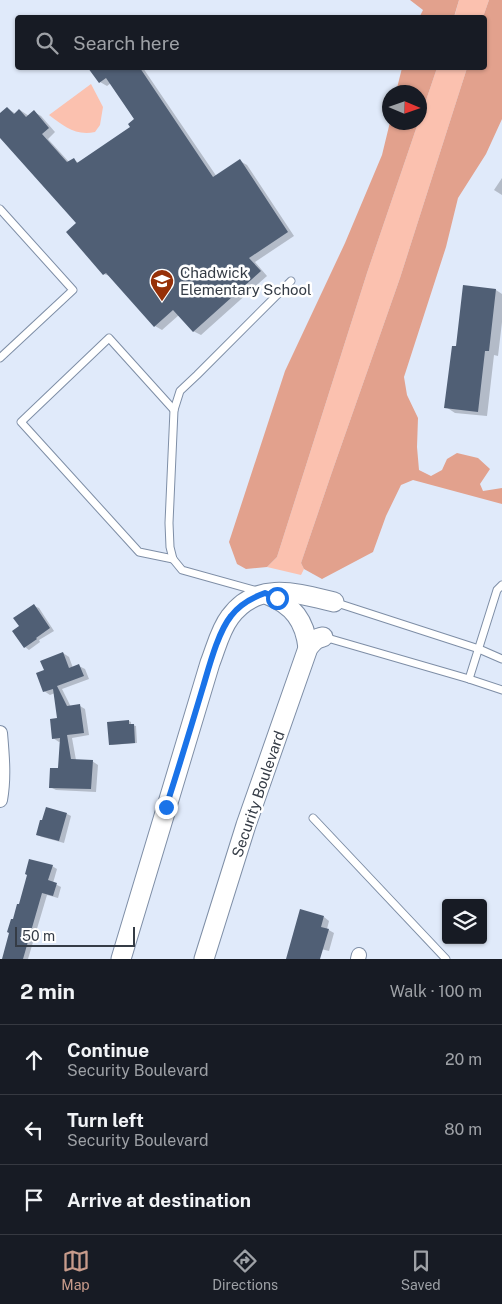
<!DOCTYPE html>
<html lang="en">
<head>
<meta charset="utf-8">
<style>
  body { margin:0; font-family:"Public Sans",sans-serif; background:#242831; color:#f1f3f6 }
  .controls { position:absolute; right:15px; bottom:15px; display:grid; overflow:hidden; border-radius:5px; box-shadow:0 1px 4px #0004 }
  .controls button { width:45px; height:45px; display:grid; place-items:center; padding:0; border:0; border-bottom:1px solid #363941; background:#171b24; color:#f1f3f6; font:25px sans-serif }
  .compass { position:absolute; left:382px; top:85px; width:45px; height:45px; border-radius:50%; background:#171b24; box-shadow:0 1px 4px #0004; rotate:92deg }
  .scale { position:absolute; left:15px; bottom:12px; width:120px; box-sizing:border-box; padding-left:5px; border:2px solid #353c46; border-top:0; font-size:14px; line-height:18px; white-space:nowrap; color:#353c46; -webkit-text-stroke:4px #fff; paint-order:stroke }
  .stop { position:absolute; width:15px; height:15px; margin:-11px; border:4px solid #1a73e8; border-radius:50%; background:#fff }
  .stop.end { background:#1a73e8; border-color:#fff; box-shadow:0 1px 5px #0008 }
  .list { margin:0; padding:0; list-style:none }
  h2 { display:flex; justify-content:space-between; align-items:center; height:65px; margin:0; padding:0 20px; font-size:21px }
  h2 small { font-size:16px; font-weight:400; color:#9ea1a6 }
  .list li { display:grid; grid-template-columns:32px 1fr auto; gap:15px; align-items:center; box-sizing:border-box; height:70px; padding:0 20px; border-top:1px solid #363941 }
  .list b { display:block; font-size:19px; white-space:nowrap }
  .list p { margin:0; font-size:16px; white-space:nowrap; color:#9ea1a6 }
  .list em { font-size:16px; font-style:normal; color:#9ea1a6 }
  .icon { flex:none; width:28px; height:28px; fill:none; stroke:currentColor; stroke-width:2; stroke-linecap:round; stroke-linejoin:round }
  .map { position:relative; flex:none; width:502px; height:959px; overflow:hidden }
  .search { position:absolute; background:#171b24; box-shadow:0 1px 4px #0004; left:15px; right:15px; top:15px; height:55px; display:flex; align-items:center; gap:12px; box-sizing:border-box; padding:0 18px; border-radius:5px; color:#9ea1a6; font-size:19px }
  .sheet { height:275px; background:#171b24 }
  nav { display:flex; justify-content:space-around; align-items:center; box-sizing:border-box; height:70px; border-top:1px solid #363941; background:#171b24; font-size:14px; color:#9ea1a6 }
  nav a { display:grid; justify-items:center; gap:2px }
  nav .on { color:#c89b8b }
  .map>svg:first-child { display:block }
</style>
</head>
<body>
<div class="map">
<svg width="502" height="959" viewBox="0 0 502 959">
  <rect width="100%" height="100%" fill="#e0eafa"/>
  <g fill="#fbc1af">
    <path d="M459,0H489L483,17L454,18Z"/>
    <path d="M437,68H467L400,278L332,472L301,563L304,569L301,575L267,567L277,557L367,273L418,123L420,122V118Z"/>
    <path d="M91,84L103,107L100,125L95,132C75,136 64,126 49,115Z"/>
  </g>
  <g fill="#e2a18d">
    <path d="M410,0H459L454,17L419,18L423,10Z"/>
    <path d="M489,0H502V119L486,154L458,198L446,247L404,377L407,395L418,418L417,447L419,470L431,476L442,470L447,459L457,453L478,458L490,469L480,484L483,491L502,488V504L413,480L401,485L386,516L373,552L322,579L304,569L301,563L332,472L400,278L467,68H484V18L483,17Z"/>
    <path d="M402,68H437L420,118V92H396Z"/>
    <path d="M390,122L418,123L367,273L277,557L267,567L246,569L237,564L229,542L285,371L345,243L382,155Z"/>
  </g>
  <g fill="#0003">
    <path d="M90,68H143L217,177L240,161L247,165L294,236L255,262L267,276L201,335L193,331L179,315L162,330L155,326L112,277L104,274L78,224L0,136V115L7,108L16,114L20,110L29,116L34,112L41,116L55,132L48,139L69,162L74,160L79,163L132,127L135,120L111,83L107,86L100,82Z"/>
    <path d="M502,178V195L494,190Z"/>
    <path d="M464,287L496,290L502,294V322L498,356L494,355L487,416L455,413L446,407L457,347Z"/>
    <path d="M34,606L39,608L54,631L39,640L40,642L29,650L25,647Z"/>
    <path d="M63,653L69,657L73,668L79,666L85,669L89,679L62,689L71,707L80,706L85,709L89,735L72,738L76,760L92,761L98,765L96,792L56,790L50,787L59,769L61,741L59,742L53,738L59,719L55,693L50,695L44,691Z"/>
    <path d="M129,721L131,722V725L136,726L137,743L112,745L110,744Z"/>
    <path d="M67,814L71,816L64,843L42,837L37,835Z"/>
    <path d="M52,866L57,869L53,883L61,887L58,898L47,895L28,959H3L14,921Z"/>
    <path d="M324,917L329,921L327,929L334,933L329,951L321,949L318,959H287Z"/>
  </g>
  <g fill="#505f75">
    <path d="M88,68H140L213,177L240,159L288,232L249,258L261,271L193,332L173,310L154,327L106,273L103,275L66,232L76,223L0,138V113L7,107L14,114L19,109L26,117L34,110L49,128L42,134L67,162L74,158L77,163L130,127L128,124L134,119L106,78L99,83Z"/>
    <path d="M463,285L496,289L489,351H485L478,412L444,408L452,346H456Z"/>
    <path d="M34,604L50,628L36,638L37,639L24,648L12,631L19,626L13,618Z"/>
    <path d="M63,652L69,668L79,664L84,676L57,686L67,706L80,704L84,733L67,735L71,759L93,760L91,789L49,788L50,768H58L60,738L52,739L50,719L57,718L53,689L43,692L36,673L44,670L40,661Z"/>
    <path d="M129,720V724H134L135,743L109,745L107,722Z"/>
    <path d="M46,807L67,813L59,841L36,835L40,820H42Z"/>
    <path d="M29,859L53,865L48,880L57,883L53,896L42,893L23,959H2L9,933L7,932L11,919H13L17,904H19L27,875L25,874Z"/>
    <path d="M300,909L324,916L321,927L329,929L320,959H286Z"/>
  </g>
  <g fill="none" stroke-linecap="round" stroke-linejoin="round">
    <g stroke="#7e8ea6" stroke-width="9">
      <g id="lane">
        <path d="M0,209L73,290L0,358"/>
        <path d="M173,559L139,552L21,422L109,338L174,410"/>
        <path d="M257,591L182,570L173,559L170,547L169,523L174,410L180,391L197,375L291,281"/>
        <path d="M334,602L479,649L502,659"/>
        <path d="M324,637L469,679L502,690"/>
        <path d="M469,679L497,590L502,585"/>
        <path d="M313,818L446,959"/>
      </g>
    </g>
    <g stroke="#7e8ea6" stroke-width="16">
      <g id="street">
        <path d="M0,733C2,756 4,778 0,800"/>
        <path d="M358,959L359,955"/>
      </g>
    </g>
    <g stroke="#7e8ea6" stroke-width="21">
      <g id="secondary">
        <path d="M268,595C293,605 305,621 308,648"/>
        <path d="M121,959L210,663C216,648 220,630 230,617C257,580 297,593 334,602"/>
        <path d="M204,959L246,825L308,648C313,642 316,638 323,637"/>
      </g>
    </g>
    <use href="#lane" stroke="#fff" stroke-width="7"/>
    <use href="#street" stroke="#fff" stroke-width="14"/>
    <use href="#secondary" stroke="#fff" stroke-width="19"/>
  </g>
  <g fill="none" stroke-linecap="round" stroke-linejoin="round">
    <path stroke="#1a73e8" stroke-width="6" d="M166,807C179,767 191,727 203,687C209,667 218,632 231,616C240,604 251,598 265,593L277,598"/>
  </g>
  <defs>
    <g id="school-pin" transform="scale(1.25)"><path d="M0 17L-7.5 6A9.5 9.5 0 1 1 7.5 6Z" fill="#963008" stroke="#fff"/><path d="M0-5L7-2L0 1L-7-2ZM-4 1L0 2.5L4 1V4Q0 6-4 4Z" fill="#fff"/></g>
  </defs>
  <g fill-rule="evenodd">
    <use href="#school-pin" x="162" y="281"/>
  </g>
  <g text-anchor="middle" dominant-baseline="central" stroke-width="5" stroke-linejoin="round" paint-order="stroke">
    <g font-size="15" fill="#353c46" stroke="#fff" text-anchor="start">
      <text x="180" y="272">Chadwick<tspan x="180" dy="17">Elementary School</tspan></text>
    </g>
    <g font-size="15" fill="#353c46" stroke="#fff">
      <text transform="translate(258 794) rotate(-71)">Security Boulevard</text>
    </g>
  </g>
</svg>
<div class="controls">
<button><svg class="icon" aria-label="layers" viewBox="0 0 24 24"><path d="M12 4l9 5-9 5-9-5zM3 14l9 5 9-5"/></svg></button>
</div>
<svg class="compass" viewBox="-18 -18 36 36"><path d="M0-13l5 13h-10z" fill="#e53935"/><path d="M0 13l5-13h-10z" fill="#9ea1a6"/></svg>
<div class="scale">50 m</div>
<div class="stop" style="left:277px;top:598px"></div>
<div class="stop end" style="left:166px;top:807px"></div>
<div class="search"><svg class="icon" aria-label="search" viewBox="0 0 24 24"><circle cx="10" cy="10" r="6"/><path d="M15 15l6 6"/></svg>Search here</div>
</div>
<section class="sheet">
<h2>2 min<small>Walk · 100 m</small></h2>
<ul class="list">
<li><svg class="icon" aria-label="ahead" viewBox="0 0 24 24"><path d="M12 20V5M6 11l6-6 6 6"/></svg><div><b>Continue</b><p>Security Boulevard</p></div><em>20 m</em></li>
<li><svg class="icon" aria-label="left" viewBox="0 0 24 24"><path d="M17 20v-9H6M10 6l-5 5 5 5"/></svg><div><b>Turn left</b><p>Security Boulevard</p></div><em>80 m</em></li>
<li><svg class="icon" aria-label="arrive" viewBox="0 0 24 24"><path d="M6 21V4h12l-3 4 3 4H6"/></svg><div><b>Arrive at destination</b></div></li>
</ul>
</section>
<nav>
<a class="on"><svg class="icon" aria-label="map" viewBox="0 0 24 24"><path d="M3 6l6-2 6 2 6-2v14l-6 2-6-2-6 2zM9 4v14M15 6v14"/></svg>Map</a>
<a><svg class="icon" aria-label="directions" viewBox="0 0 24 24"><path d="M12 3l9 9-9 9-9-9zM9 14v-3h6M13 9l2 2-2 2"/></svg>Directions</a>
<a><svg class="icon" aria-label="saved" viewBox="0 0 24 24"><path d="M7 4h10v16l-5-4-5 4z"/></svg>Saved</a>
</nav>
</body>
</html>
